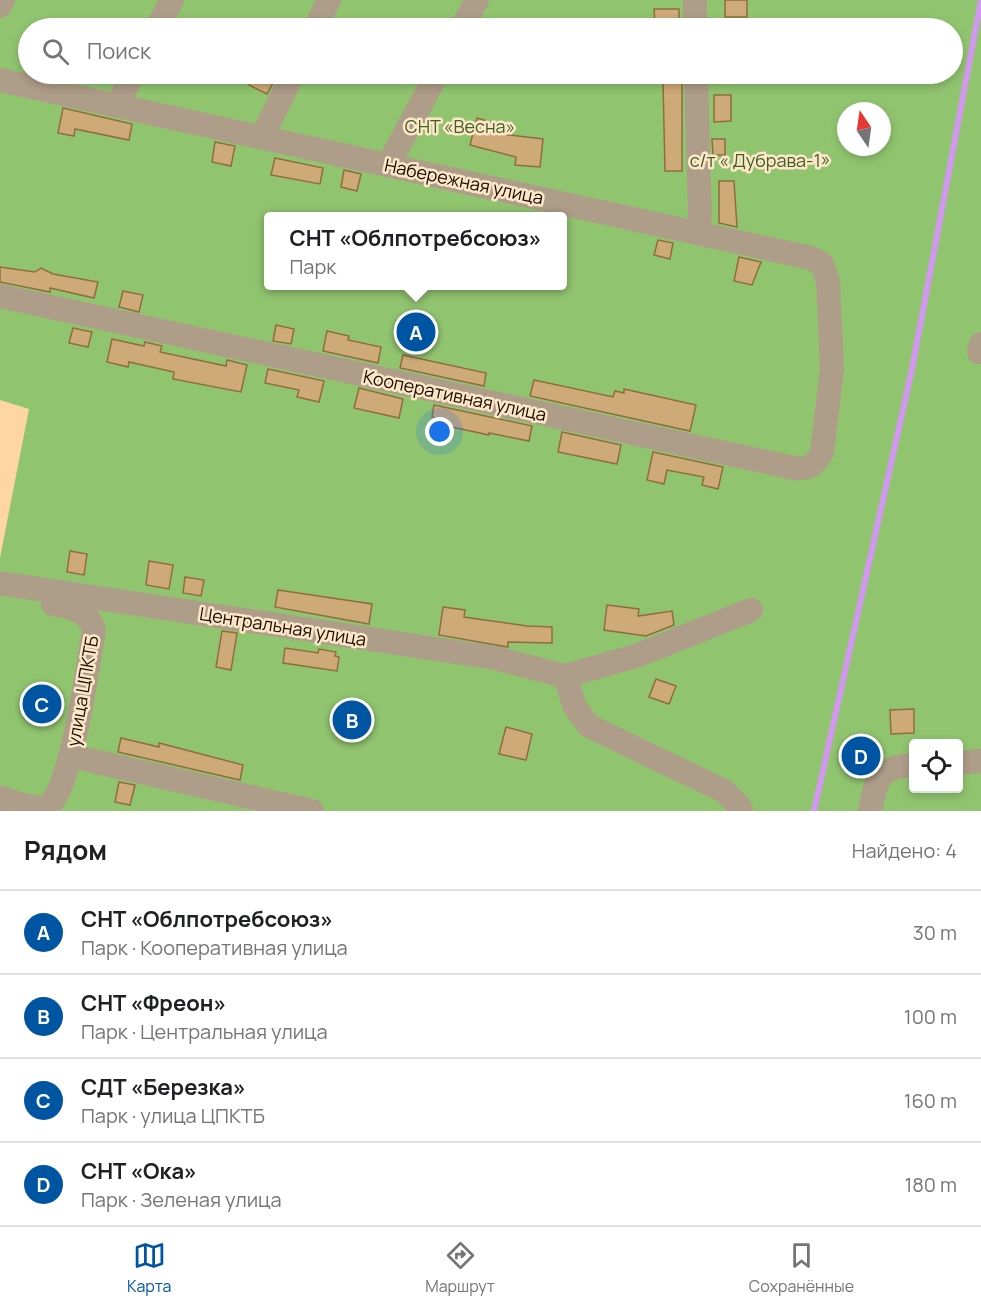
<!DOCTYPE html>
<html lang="ru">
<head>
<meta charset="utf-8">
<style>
  body { margin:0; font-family:Manrope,sans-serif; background:#f6f6f6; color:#202124 }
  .controls { position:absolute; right:18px; bottom:18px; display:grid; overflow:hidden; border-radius:6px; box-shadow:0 3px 9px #0003 }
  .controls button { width:54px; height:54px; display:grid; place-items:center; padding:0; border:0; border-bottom:2px solid #e0e0e0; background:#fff; color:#202124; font:30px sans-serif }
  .compass { position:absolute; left:837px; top:102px; width:54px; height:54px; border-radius:50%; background:#fff; box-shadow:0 3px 9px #0003; rotate:347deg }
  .you { position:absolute; left:440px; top:432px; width:21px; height:21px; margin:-15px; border:4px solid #fff; border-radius:50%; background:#1a73e8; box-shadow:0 0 0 9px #1a73e833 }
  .badge { display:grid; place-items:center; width:39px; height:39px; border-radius:50%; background:#0055a3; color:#fff; font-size:20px; font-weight:700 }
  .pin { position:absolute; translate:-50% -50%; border:3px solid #fff; box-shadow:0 2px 6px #0006 }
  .popup { position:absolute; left:264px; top:212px; width:303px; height:78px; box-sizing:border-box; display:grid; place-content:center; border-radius:6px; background:#fff; filter:drop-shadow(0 2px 4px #0005); font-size:20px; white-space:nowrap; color:#757577 }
  .popup b { font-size:22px; color:#202124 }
  .popup::after { content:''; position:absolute; left:50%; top:100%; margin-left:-12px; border:12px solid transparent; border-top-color:#fff }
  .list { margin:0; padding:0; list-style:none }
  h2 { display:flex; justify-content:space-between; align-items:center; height:78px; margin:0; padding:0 24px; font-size:26px }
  h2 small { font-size:20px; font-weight:400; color:#757577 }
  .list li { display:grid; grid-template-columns:39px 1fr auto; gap:18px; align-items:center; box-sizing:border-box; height:84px; padding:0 24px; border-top:2px solid #e0e0e0 }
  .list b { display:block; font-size:22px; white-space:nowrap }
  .list p { margin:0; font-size:20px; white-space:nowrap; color:#757577 }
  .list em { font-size:20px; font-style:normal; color:#757577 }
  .icon { flex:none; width:33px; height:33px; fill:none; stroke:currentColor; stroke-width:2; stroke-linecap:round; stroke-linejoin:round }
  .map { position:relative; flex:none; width:981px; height:811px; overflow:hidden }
  .search { position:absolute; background:#fff; box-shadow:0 3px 9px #0003; left:18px; right:18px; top:18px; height:66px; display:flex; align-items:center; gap:15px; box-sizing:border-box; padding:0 21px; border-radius:33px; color:#757577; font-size:22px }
  .sheet { height:414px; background:#fff }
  nav { display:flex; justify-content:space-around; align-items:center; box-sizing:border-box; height:84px; border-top:2px solid #e0e0e0; background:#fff; font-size:16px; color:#757577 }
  nav a { display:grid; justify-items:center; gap:3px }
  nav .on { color:#0055a3 }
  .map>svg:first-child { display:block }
</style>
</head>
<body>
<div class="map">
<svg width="981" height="811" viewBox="0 0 981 811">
  <rect width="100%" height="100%" fill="#fdd6a4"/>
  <path fill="#91c46f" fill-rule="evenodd" d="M0,0H981V811H0V558L29,409L0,400ZM28,28H952V74H28ZM846,111H882V147H846ZM269,216H563V286H269ZM914,744H958V788H914Z"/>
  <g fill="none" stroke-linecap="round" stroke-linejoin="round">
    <path stroke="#d298ef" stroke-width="6" d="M814,811L912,369L981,0"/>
  </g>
  <g fill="#cfaa79" stroke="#906d3e" stroke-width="1.5">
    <rect x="725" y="0" width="22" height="17"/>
    <path d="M654,9H679V26H655Z"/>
    <path d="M255,74H269L276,77L267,94L249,85Z"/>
    <path d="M663,82H682V171H665Z"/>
    <path d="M714,95H731V121L714,122Z"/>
    <path d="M63,108L132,124L129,140L75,129L74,136L58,133Z"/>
    <path d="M477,118L497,124L494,133L543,139L540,167L515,165L516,157L470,145Z"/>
    <path d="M712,139H725V155H713Z"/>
    <path d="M215,142L235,146L231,166L212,162Z"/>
    <path d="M275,158L323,168L320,184L271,175Z"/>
    <path d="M344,170L361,174L357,191L341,187Z"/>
    <path d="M719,181H734L737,227L719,223Z"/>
    <path d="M658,240L673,243L670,259L654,255Z"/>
    <path d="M739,257L761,262L752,285L734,281Z"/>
    <path d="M0,267L35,272L41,268L53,274L98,282L94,298L50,288V292L0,282Z"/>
    <path d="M123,291L143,295L139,312L119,307Z"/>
    <path d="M276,325L294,329L291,344L273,341Z"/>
    <path d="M73,328L92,332L88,347L69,343Z"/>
    <path d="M327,331L349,336L348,340L381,347L378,363L323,351Z"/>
    <path d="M112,339L144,346L145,342L162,346L160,352L226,366L227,360L247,365L241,392L173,379L174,372L129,362L128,367L107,362Z"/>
    <path d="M403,355L486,373L484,386L400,368Z"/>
    <path d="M268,369L324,381L319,402L297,397L299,390L265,383Z"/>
    <path d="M534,380L613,397L615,391L624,393V389L696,405L690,431L530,396Z"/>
    <path d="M359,388L403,399L399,418L354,408Z"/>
    <path d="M434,405L532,426L529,441L489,433V435L452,427V431L435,428L437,418L432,417Z"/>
    <path d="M562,432L621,445L617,464L558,452Z"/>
    <path d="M653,452L723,467L718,489L702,485L704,477L667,470L664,484L647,480Z"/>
    <path d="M70,551L87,554L84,575L67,572Z"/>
    <path d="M149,561L173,565L169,589L146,585Z"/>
    <path d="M185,577L204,580L201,596L183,593Z"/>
    <path d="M278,590L372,604L369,624L275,607Z"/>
    <path d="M607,605L639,609L638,616L672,611L674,625L646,636L604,630Z"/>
    <path d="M443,607L465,610L464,617L527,626L552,627V643L508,642V647L439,635Z"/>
    <path d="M222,631L237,633L231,670L216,667Z"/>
    <path d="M285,648L318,653L319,649L336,652L335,656L339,657L337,671L283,663Z"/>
    <path d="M656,679L676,686L669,704L649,697Z"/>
    <path d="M914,709V733L891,734L890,710Z"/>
    <path d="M506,727L532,734L526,760L499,754Z"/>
    <path d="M121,738L159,747V743L243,765L240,780L118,752Z"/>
    <path d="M119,782L135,785L130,805L115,802Z"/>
  </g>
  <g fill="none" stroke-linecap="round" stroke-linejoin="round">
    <g stroke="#ae9d88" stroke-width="24">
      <path d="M695,0V28"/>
      <path d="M0,6L3,0"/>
      <path d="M157,28L172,0"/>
      <path d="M315,28L329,0"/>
      <path d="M462,28L477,0"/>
      <path d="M696,74L700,215L698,233"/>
      <path d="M0,80L811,258L822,264L828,281L832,369L822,452C815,466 809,469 794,468L0,296"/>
      <path d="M117,105L133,74"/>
      <path d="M262,137L293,74"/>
      <path d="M388,165L437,74"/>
      <path d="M979,352L981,344"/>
      <path d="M0,583L495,658L565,676"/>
      <path d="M565,676L575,707L589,726L724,791L740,807L741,811"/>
      <path d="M565,676L636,656L751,610"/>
      <path d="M71,756L312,811"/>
      <path d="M958,763L981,761"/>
      <path d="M0,798C12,801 32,810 45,807C70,802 89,657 94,630C88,609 71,608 53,604"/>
      <path d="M870,811C876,779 878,767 914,765"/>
    </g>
  </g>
  <g text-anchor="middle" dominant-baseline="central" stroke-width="5" stroke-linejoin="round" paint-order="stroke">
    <g font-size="18" fill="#3d6123" stroke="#fee7c9">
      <text x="460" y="126">СНТ «Весна»</text>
      <text x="760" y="160">с/т « Дубрава-1»</text>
    </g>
    <g font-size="18" fill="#1a0d00" stroke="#fee7c9">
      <text transform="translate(464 181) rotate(12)">Набережная улица</text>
      <text transform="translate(455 395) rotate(12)">Кооперативная улица</text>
      <text transform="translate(283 626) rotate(9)">Центральная улица</text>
      <text transform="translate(82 691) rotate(-80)">улица ЦПКТБ</text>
    </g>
  </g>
</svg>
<div class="controls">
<button><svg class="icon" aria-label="locate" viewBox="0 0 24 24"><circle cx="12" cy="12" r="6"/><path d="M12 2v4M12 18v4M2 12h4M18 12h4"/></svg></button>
</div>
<svg class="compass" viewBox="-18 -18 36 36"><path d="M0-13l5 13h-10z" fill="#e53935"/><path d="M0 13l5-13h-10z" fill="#757577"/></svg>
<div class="you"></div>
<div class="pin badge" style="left:416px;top:332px">A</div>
<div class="popup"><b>СНТ «Облпотребсоюз»</b>Парк</div>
<div class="pin badge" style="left:352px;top:720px">B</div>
<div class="pin badge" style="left:42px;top:704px">C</div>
<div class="pin badge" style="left:861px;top:756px">D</div>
<div class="search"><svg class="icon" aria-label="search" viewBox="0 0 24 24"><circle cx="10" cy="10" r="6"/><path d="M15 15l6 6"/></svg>Поиск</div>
</div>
<section class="sheet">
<h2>Рядом<small>Найдено: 4</small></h2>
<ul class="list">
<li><span class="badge">A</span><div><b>СНТ «Облпотребсоюз»</b><p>Парк · Кооперативная улица</p></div><em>30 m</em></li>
<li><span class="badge">B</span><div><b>СНТ «Фреон»</b><p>Парк · Центральная улица</p></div><em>100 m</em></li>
<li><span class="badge">C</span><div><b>СДТ «Березка»</b><p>Парк · улица ЦПКТБ</p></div><em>160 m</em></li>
<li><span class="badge">D</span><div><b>СНТ «Ока»</b><p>Парк · Зеленая улица</p></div><em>180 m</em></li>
</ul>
</section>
<nav>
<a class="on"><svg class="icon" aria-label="map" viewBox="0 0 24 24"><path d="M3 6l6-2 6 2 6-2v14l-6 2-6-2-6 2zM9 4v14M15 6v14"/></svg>Карта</a>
<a><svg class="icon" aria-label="directions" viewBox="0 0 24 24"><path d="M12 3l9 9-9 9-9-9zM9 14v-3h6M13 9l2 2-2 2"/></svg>Маршрут</a>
<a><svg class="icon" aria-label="saved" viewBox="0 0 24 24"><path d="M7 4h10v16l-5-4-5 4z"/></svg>Сохранённые</a>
</nav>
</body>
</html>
